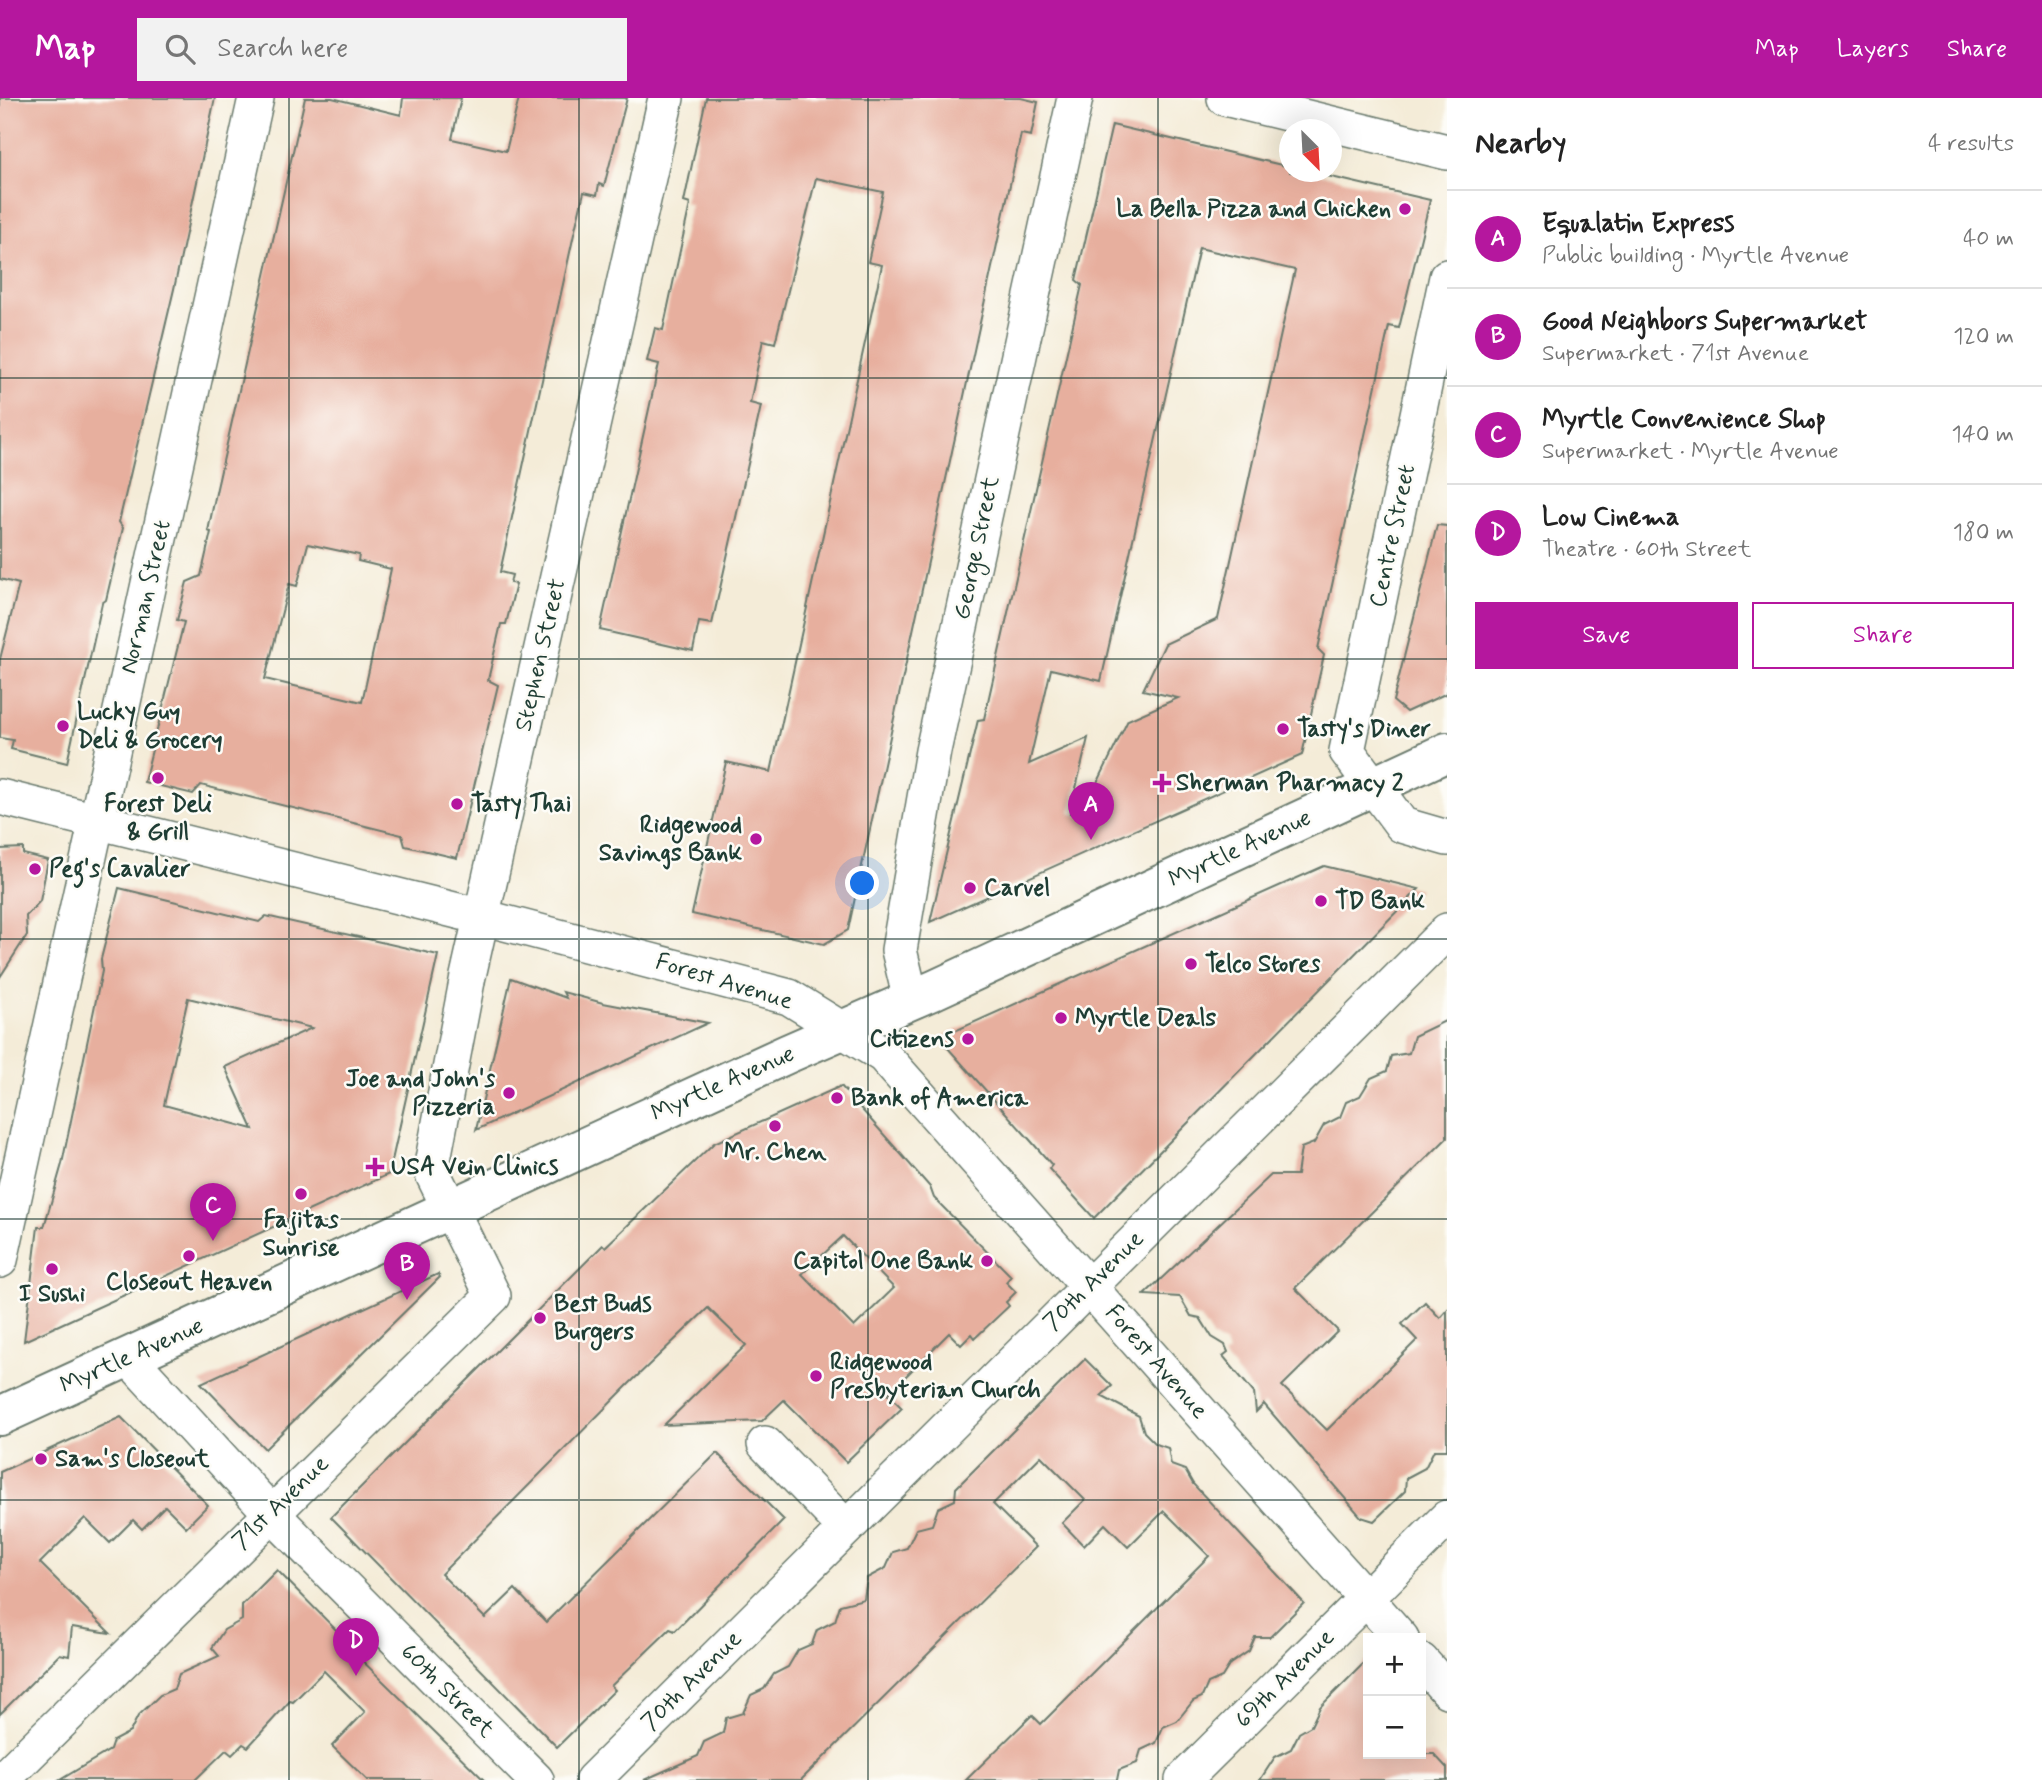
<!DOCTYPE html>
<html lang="en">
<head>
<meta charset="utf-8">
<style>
  body { margin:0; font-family:Mynerve,sans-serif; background:#f2f2f2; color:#222 }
  .controls { position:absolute; right:21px; bottom:21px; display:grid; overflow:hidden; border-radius:0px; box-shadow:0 7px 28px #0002 }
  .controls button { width:63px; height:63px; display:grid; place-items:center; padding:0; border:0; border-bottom:2px solid #e0e0e0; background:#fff; color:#222; font:35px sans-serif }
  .compass { position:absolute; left:1279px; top:21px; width:63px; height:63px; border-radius:50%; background:#fff; box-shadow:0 7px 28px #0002; rotate:156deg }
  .you { position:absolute; left:863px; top:786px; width:24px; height:24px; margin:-18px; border:5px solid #fff; border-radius:50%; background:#1a73e8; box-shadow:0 0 0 10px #1a73e833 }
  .badge { display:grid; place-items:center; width:46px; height:46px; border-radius:50%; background:#b5179e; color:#fff; font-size:23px; font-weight:700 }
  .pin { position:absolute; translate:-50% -58px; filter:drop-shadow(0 2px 4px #0008) }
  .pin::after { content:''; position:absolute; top:37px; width:24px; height:21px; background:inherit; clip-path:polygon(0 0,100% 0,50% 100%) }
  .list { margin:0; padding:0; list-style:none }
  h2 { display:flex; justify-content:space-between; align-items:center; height:91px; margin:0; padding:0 28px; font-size:30px }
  h2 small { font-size:23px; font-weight:400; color:#767676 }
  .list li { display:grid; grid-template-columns:46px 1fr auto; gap:21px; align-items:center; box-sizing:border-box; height:98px; padding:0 28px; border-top:2px solid #e0e0e0 }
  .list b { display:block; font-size:26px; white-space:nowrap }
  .list p { margin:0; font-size:23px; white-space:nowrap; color:#767676 }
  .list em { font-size:23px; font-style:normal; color:#767676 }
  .actions { display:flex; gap:14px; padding:21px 28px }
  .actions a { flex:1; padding:16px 0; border:2px solid #b5179e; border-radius:0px; text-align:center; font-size:24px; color:#b5179e }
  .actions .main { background:#b5179e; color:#fff }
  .icon { flex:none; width:38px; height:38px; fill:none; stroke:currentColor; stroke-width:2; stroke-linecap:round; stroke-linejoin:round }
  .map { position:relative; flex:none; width:1447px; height:1682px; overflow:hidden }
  header { display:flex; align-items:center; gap:42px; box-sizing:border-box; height:98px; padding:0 35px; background:#b5179e; color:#fff }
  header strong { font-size:33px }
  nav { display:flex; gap:38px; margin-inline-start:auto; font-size:24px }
  .search { width:490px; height:63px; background:#f2f2f2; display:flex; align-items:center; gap:18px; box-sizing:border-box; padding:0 24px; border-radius:0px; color:#767676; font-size:26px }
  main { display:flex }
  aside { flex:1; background:#fff }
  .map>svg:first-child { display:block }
</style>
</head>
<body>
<header>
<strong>Map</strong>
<div class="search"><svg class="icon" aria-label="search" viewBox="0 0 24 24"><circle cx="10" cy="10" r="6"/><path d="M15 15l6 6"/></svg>Search here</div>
<nav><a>Map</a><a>Layers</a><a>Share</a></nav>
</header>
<main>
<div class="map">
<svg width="1447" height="1682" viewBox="0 0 1447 1682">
  <rect width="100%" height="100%" fill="#fdfcf7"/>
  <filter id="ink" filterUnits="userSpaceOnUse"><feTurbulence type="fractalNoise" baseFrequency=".0143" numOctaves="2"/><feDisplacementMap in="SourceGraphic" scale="14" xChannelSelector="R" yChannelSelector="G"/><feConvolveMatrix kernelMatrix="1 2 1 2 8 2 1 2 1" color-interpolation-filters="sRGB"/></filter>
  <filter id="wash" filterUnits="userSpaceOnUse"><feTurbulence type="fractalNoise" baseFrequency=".00686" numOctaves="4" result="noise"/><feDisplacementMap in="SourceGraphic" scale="28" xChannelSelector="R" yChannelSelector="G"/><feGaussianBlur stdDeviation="1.57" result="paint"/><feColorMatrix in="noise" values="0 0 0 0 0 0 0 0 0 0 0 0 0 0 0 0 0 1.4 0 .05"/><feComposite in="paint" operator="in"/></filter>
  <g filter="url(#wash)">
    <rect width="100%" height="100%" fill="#f4ecd8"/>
    <g id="blocks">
      <g fill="#e7af9e" fill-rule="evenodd">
        <path d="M0,0H215L174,191L119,424L123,430L106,502L102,505L67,665L11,651L13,642L0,640V561L19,486L0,481Z"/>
        <path d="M305,0H332L401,17L403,0H461L452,41L506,53L519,0H627L604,88L599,86L597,97L584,94L574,136L500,474L512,477L510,485L516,486L506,526H501L488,582L498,587L457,760L405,748L402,737L201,687L193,696L144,684L184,524L177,522L187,484L201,478L211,434L208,433L217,390ZM308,446L359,457L358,463L391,471L362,604L265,581L289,486L297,488Z"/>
        <path d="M706,0H1021L1038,4L1031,38L1021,36L848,832L824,846L692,816L726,664L771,674L882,167L868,164L883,94L816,80L775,245L763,242L750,305L761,308L712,526L699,524L693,553L600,532L659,266L647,263L655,230L663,232L690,106L684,104Z"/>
        <path d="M1112,27L1290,69V74H1310L1430,102L1399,230L1389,228L1318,551L1324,557L1302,657L930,824L978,622L984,621L1082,187L1076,182ZM1199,150L1295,172L1218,521L1165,546L1143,592L1178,600L1128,622L1081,719L1070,715L1088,640L1029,666L1051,571L1101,583Z"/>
        <path d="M1437,427L1447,428V595L1406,614L1393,603Z"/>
        <path d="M23,750V756L48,762L40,803L26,818L27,837L0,879V751Z"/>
        <path d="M1324,768L1419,791L1094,1120L1049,1071L1052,1067L1031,1043L939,940Z"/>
        <path d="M119,790L259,824L266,818L438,857L389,1076L24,1243L38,1129H44L62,1066L102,873L101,861ZM188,900L312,930L225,969L253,1031L164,1007Z"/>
        <path d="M511,880L566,900L563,894L603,905L708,925L476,1032Z"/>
        <path d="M1447,922V1040L1295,1190L1338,1233L1282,1288L1327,1332L1417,1242L1402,1226L1425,1204L1440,1220L1447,1212V1352H1434L1425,1370L1406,1380L1405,1393L1374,1423L1361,1419L1264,1306L1256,1314L1254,1295L1223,1258L1228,1254L1225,1247L1212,1239L1200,1220L1191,1218L1180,1199L1144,1197L1271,1077H1297L1301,1050L1314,1045L1324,1027L1340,1019L1346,1004L1360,998L1371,980L1387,973L1391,958L1409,955L1414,938Z"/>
        <path d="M841,988L930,1089L934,1100L1011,1178L1006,1184L1016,1194L1006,1204L1009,1208L975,1240L972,1236L961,1247L949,1235L888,1296L902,1310L846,1364L784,1302L762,1323L664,1327L746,1247L708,1210L629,1286L441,1476L485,1520L515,1491L546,1524L717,1355L784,1422L675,1533L670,1531L611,1588L615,1592L557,1649L331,1419L603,1147L605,1149L714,1045ZM843,1138L894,1190L854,1229L802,1176Z"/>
        <path d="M438,1176L440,1179L265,1351L201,1285Z"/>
        <path d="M1085,1261L1112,1288L1101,1298L1139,1318L1144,1334L1156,1346L1168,1350L1171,1367L1185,1372L1193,1386L1304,1505L1270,1539H1255L1249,1553L1230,1566L1222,1579L1208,1585L1202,1599L1193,1603L1177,1623L1163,1629L1156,1645L1141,1652L1137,1665L1119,1672L1117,1682H966L1032,1617L1041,1626L1209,1458L1164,1413L1128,1449L1105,1426L1084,1448L1062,1425L1085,1402L1041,1358L993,1406L1036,1449L801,1682H644L698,1658L704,1644L723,1635L726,1620L743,1615L751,1597L764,1591L774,1576L788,1569L798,1552L812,1546L817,1532L835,1523L840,1507L864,1501L867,1480L886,1470L893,1454L907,1450L916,1431L932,1427L938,1410L955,1402L956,1390Z"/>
        <path d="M121,1319L208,1407L186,1429L165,1408L142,1431L133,1422L110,1445L85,1420L40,1465L110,1535L72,1529L69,1558L60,1556L0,1616V1374Z"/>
        <path d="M277,1472L346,1542L343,1544L484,1682H367L332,1648L365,1614L324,1573L293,1604L290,1603L248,1649L243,1646L232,1657L226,1652L195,1682H60L110,1652L113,1643L130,1634L138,1618L160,1597L174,1591L179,1576L219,1558L212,1550L224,1532L242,1522V1507Z"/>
        <path d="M1368,1561V1656H1434L1447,1670V1682H1260L1275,1659L1291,1651L1299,1635L1311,1628L1320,1609Z"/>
      </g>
    </g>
  </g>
  <g filter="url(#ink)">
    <use href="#blocks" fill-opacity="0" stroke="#6a7a6d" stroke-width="2"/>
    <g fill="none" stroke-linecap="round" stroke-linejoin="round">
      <g stroke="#6a7a6d" stroke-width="38">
        <g id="minor">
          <path d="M1225,0L1447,54"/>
          <path d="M1447,179L1347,653L1402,727L1447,740"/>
          <path d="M0,699L482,819L789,899L883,957L1401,1540"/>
          <path d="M911,902L899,852L933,653L1075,0"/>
          <path d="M0,1162L256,0"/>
          <path d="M129,1260L271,1415L536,1682"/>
          <path d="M765,1346L846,1430"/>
          <path d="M1421,1563L1447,1592"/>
          <path d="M2,1682L493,1198L431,1072L468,878L666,0"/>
          <path d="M593,1682L1447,833"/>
          <path d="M1183,1682L1447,1420"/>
        </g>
      </g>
      <g stroke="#6a7a6d" stroke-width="42">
        <path id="major" d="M0,1318L787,956L934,892L1447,654"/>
      </g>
      <use href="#minor" stroke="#fff" stroke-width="35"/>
      <use href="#major" stroke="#fff" stroke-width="38"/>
    </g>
  </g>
  <path fill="none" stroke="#1f3d34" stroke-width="2" stroke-opacity="0.55" d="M289,0V1682M579,0V1682M868,0V1682M1158,0V1682M0,280H1447M0,561H1447M0,841H1447M0,1121H1447M0,1402H1447"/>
  <g fill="#b5179e" stroke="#fdfcf7" stroke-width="2.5">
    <circle cx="1405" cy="111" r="7"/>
    <circle cx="63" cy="628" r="7"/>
    <circle cx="1283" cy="631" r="7"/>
    <circle cx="158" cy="680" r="7"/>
    <path d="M1158.5 674.5h7v7h7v7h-7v7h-7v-7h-7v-7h7z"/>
    <circle cx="457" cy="706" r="7"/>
    <circle cx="756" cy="741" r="7"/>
    <circle cx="35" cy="771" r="7"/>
    <circle cx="970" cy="790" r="7"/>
    <circle cx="1321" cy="803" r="7"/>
    <circle cx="1191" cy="866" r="7"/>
    <circle cx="1061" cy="920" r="7"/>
    <circle cx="968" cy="941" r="7"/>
    <circle cx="509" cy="995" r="7"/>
    <circle cx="837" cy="1000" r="7"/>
    <circle cx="775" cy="1028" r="7"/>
    <path d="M371.5 1058.5h7v7h7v7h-7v7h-7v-7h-7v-7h7z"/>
    <circle cx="301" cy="1096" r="7"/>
    <circle cx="189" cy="1158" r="7"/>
    <circle cx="987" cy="1163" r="7"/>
    <circle cx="52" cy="1171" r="7"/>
    <circle cx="540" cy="1220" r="7"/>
    <circle cx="816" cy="1278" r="7"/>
    <circle cx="41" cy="1361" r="7"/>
  </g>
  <g text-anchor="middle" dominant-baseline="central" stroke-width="5" stroke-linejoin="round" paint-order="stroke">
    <g font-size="24" font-weight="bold" fill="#1f3d34" stroke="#fdfcf7" text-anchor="start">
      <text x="1391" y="111" text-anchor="end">La Bella Pizza and Chicken</text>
      <text x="77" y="614">Lucky Guy<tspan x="77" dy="28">Deli &amp; Grocery</tspan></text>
      <text x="1297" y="631">Tasty's Diner</text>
      <text x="1176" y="685">Sherman Pharmacy 2</text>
      <text x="158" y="706" text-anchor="middle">Forest Deli<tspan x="158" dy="28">&amp; Grill</tspan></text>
      <text x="471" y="706">Tasty Thai</text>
      <text x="742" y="727" text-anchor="end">Ridgewood<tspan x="742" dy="28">Savings Bank</tspan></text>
      <text x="49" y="771">Peg's Cavalier</text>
      <text x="984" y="790">Carvel</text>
      <text x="1335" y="803">TD Bank</text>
      <text x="1205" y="866">Telco Stores</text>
      <text x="1075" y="920">Myrtle Deals</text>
      <text x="954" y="941" text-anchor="end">Citizens</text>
      <text x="495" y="981" text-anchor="end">Joe and John's<tspan x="495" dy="28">Pizzeria</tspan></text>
      <text x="851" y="1000">Bank of America</text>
      <text x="775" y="1054" text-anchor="middle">Mr. Chen</text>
      <text x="391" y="1069">USA Vein Clinics</text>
      <text x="301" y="1122" text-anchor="middle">Fajitas<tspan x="301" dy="28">Sunrise</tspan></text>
      <text x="973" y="1163" text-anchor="end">Capitol One Bank</text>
      <text x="189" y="1184" text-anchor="middle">Closeout Heaven</text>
      <text x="52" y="1196" text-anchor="middle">I Sushi</text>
      <text x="554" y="1206">Best Buds<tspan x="554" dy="28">Burgers</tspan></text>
      <text x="830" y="1264">Ridgewood<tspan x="830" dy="28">Presbyterian Church</tspan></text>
      <text x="55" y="1361">Sam's Closeout</text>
    </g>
    <g font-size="24" fill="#1f3d34" stroke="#fdfcf7">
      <text transform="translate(1393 438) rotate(-78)">Centre Street</text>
      <text transform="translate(977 450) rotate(-78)">George Street</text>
      <text transform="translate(146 499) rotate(-77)">Norman Street</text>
      <text transform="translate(541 557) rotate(-77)">Stephen Street</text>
      <text transform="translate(1240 751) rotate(-25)">Myrtle Avenue</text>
      <text transform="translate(724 884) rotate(17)">Forest Avenue</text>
      <text transform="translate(723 986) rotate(-24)">Myrtle Avenue</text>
      <text transform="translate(1094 1183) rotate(-45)">70th Avenue</text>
      <text transform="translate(132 1258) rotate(-24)">Myrtle Avenue</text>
      <text transform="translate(1156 1264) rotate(49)">Forest Avenue</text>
      <text transform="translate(281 1405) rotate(-44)">71st Avenue</text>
      <text transform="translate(1285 1581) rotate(-45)">69th Avenue</text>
      <text transform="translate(692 1583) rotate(-45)">70th Avenue</text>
      <text transform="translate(447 1593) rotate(45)">60th Street</text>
    </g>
  </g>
</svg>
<div class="controls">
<button>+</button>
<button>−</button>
</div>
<svg class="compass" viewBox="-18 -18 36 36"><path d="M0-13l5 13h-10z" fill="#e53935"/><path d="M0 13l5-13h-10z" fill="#767676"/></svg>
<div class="you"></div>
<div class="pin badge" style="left:1091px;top:742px">A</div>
<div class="pin badge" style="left:407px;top:1202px">B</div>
<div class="pin badge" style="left:213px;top:1143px">C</div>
<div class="pin badge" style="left:356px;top:1578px">D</div>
</div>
<aside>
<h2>Nearby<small>4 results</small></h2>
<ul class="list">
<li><span class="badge">A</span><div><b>Equalatin Express</b><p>Public building · Myrtle Avenue</p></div><em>40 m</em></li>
<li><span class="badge">B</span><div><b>Good Neighbors Supermarket</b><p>Supermarket · 71st Avenue</p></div><em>120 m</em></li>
<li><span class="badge">C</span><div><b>Myrtle Convenience Shop</b><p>Supermarket · Myrtle Avenue</p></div><em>140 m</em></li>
<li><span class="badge">D</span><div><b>Low Cinema</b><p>Theatre · 60th Street</p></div><em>180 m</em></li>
</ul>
<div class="actions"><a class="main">Save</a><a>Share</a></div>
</aside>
</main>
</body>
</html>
